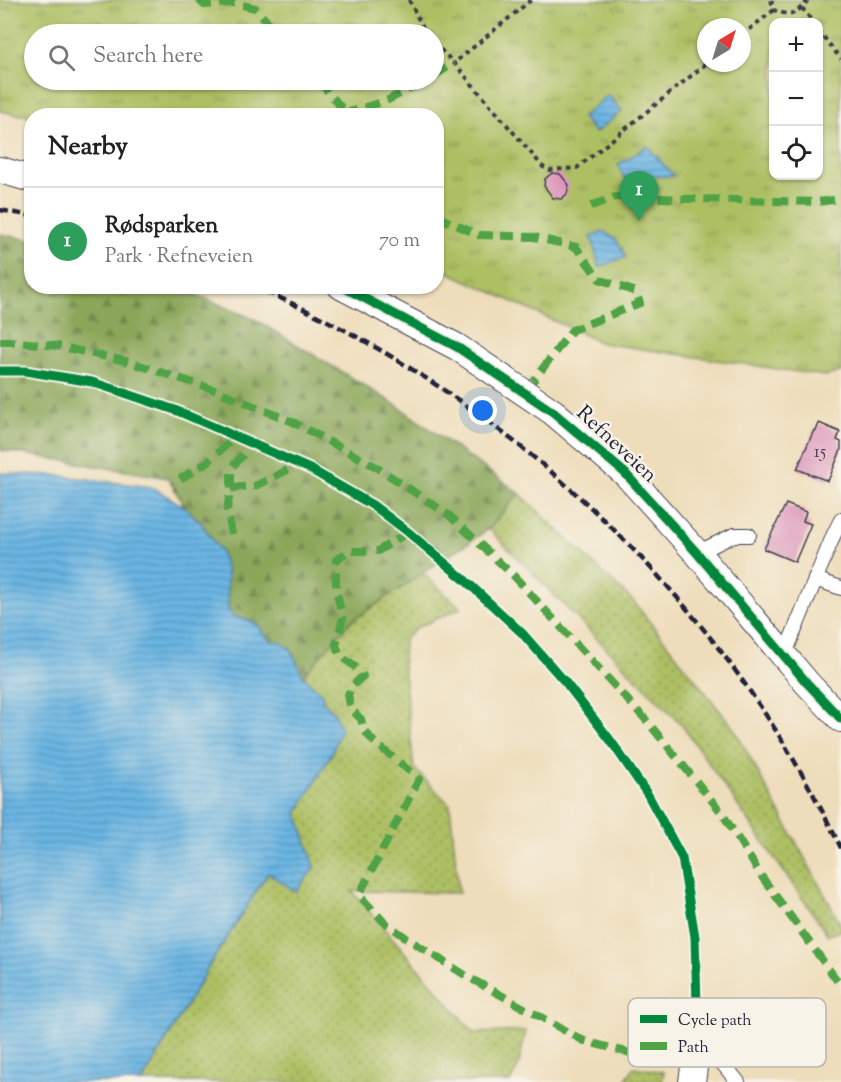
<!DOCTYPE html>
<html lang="en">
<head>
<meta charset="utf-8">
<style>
  body { margin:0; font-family:"Sorts Mill Goudy",serif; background:#f2f2f2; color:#222 }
  .controls { position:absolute; right:18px; top:18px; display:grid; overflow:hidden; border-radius:12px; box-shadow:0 2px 4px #0004 }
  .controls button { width:54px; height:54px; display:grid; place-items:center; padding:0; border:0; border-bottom:2px solid #e0e0e0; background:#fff; color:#222; font:30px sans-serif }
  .compass { position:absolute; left:697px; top:18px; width:54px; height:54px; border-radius:50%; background:#fff; box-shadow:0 2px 4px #0004; rotate:38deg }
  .you { position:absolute; left:483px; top:411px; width:21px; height:21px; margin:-15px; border:4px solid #fff; border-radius:50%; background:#1a73e8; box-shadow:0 0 0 9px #1a73e833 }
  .badge { display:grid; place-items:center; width:39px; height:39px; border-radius:50%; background:#db2777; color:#fff; font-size:20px; font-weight:700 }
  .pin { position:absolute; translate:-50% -50px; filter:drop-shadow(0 2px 3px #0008) }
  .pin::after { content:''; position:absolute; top:32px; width:21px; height:18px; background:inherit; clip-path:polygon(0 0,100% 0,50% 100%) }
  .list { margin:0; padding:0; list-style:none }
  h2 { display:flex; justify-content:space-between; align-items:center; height:78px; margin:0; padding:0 24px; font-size:26px }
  h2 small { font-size:20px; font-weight:400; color:#767676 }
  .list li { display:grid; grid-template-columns:39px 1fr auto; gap:18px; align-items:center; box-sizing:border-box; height:108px; padding:0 24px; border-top:2px solid #e0e0e0 }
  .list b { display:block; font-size:22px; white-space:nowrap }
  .list p { margin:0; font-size:20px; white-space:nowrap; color:#767676 }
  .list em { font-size:20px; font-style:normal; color:#767676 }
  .icon { flex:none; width:33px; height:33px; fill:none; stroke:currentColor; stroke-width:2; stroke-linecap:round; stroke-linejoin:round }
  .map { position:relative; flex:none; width:841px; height:1082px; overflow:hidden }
  .search { position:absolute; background:#fff; box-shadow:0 2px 4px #0004; left:24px; top:24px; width:420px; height:66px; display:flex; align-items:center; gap:15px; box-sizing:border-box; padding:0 21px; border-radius:33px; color:#767676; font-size:22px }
  .panel { position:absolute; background:#fff; box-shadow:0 2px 4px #0004; left:24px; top:108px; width:420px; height:186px; border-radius:24px }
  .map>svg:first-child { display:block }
</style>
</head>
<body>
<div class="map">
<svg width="841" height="1082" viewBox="0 0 841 1082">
  <defs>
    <pattern id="grass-dots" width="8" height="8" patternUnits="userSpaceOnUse" patternTransform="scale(1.5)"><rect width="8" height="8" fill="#adbf63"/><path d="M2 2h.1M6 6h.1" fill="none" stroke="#8c9b53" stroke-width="1.8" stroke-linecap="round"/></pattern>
    <pattern id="forest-firs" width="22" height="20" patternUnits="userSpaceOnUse" patternTransform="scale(1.5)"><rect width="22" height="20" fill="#8aa659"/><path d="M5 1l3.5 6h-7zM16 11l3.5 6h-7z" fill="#70874b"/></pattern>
    <pattern id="park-tufts" width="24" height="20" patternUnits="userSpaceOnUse" patternTransform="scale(1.5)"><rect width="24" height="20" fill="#adbf63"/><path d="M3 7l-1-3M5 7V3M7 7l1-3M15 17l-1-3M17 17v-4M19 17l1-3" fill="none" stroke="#8c9b53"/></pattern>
    <pattern id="water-rules" width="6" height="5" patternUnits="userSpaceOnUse" patternTransform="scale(1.5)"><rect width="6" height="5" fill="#6bb5e3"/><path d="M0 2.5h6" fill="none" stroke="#5893b9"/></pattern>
  </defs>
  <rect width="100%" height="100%" fill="#f7f3e8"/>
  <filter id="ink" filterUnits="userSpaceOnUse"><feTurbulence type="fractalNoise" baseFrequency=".0167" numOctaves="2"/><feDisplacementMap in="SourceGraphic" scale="12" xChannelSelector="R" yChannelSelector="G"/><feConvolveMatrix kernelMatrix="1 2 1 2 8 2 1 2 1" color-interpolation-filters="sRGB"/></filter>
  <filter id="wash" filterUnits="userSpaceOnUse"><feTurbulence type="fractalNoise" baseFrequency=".008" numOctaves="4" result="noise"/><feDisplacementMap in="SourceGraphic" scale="24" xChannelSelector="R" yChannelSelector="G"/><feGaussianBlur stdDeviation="1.35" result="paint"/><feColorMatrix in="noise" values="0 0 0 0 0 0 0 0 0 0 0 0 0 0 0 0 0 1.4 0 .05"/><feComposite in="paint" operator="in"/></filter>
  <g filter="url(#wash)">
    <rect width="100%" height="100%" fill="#eeddba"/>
    <g fill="url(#grass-dots)" stroke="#68704f" stroke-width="1.5">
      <path d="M519,493L634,602L735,730L841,925V931L828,935L682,725L489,529Z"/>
      <path d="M409,561L461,608L416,628L404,640L403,664L414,768L450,805L459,893L352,891L474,1033L526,1031L518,1067L510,1082H142L212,961L268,873L315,867L297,813L332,753L334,712L323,701L322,694L303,676L350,622L382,601Z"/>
      <path d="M634,1067L664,1072L662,1082H624Z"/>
    </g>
    <path fill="url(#forest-firs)" stroke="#56644a" stroke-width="1.5" d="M0,234L31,240L32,286L178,287L256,320L396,405L519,493L489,529L350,622L303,676L290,648L273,642L250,621L233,616L227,610V572L221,552L201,523L185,507L168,478L0,450Z"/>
    <path fill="url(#park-tufts)" stroke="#68704f" stroke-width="1.5" fill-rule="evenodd" d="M0,0H841V372L825,376L602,343L437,267L436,116H32L31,117L0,111ZM774,22H818V176H774ZM706,27H742V63H706ZM34,34H434V80H34Z"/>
    <g fill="url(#water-rules)" stroke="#466c8f" stroke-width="1.5">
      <path d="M608,95L622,111L595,133L582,117Z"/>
      <path d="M647,146L674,176L624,178L618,165Z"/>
      <path d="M604,232L616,239L626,257L599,267L591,236Z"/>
      <path d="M0,473L53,475L152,487L185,507L201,523L221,552L227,572L228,610L233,616L250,621L260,627L263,634L273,642H280L290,648L303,676L322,694L323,701L334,712L341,729L332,753L297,813L315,867L296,892L268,873L212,961L142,1082H0Z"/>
    </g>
    <g id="blocks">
      <g fill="#dc95ba">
        <path d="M552,173L560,174L569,185L567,194L561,199L553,198L544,186L545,179Z"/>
        <path d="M819,423L840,432L837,440L841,442V450L828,481L797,469L814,430L816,431Z"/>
        <path d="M786,504L806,512L803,521L811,524L795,562L764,549Z"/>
      </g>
    </g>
  </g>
  <g filter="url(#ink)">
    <use href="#blocks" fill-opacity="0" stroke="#413e4e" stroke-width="1.5"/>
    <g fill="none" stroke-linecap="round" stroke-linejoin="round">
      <g stroke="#413e4e" stroke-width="16">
        <g id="lane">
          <path d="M697,553L734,535H749"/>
          <path d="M815,579L841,588"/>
          <path d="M784,656L834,534L841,520"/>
          <path d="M698,1039L724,1065L738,1082"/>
        </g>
      </g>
      <g stroke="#413e4e" stroke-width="28">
        <g id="street">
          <path d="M0,170L32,179"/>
          <path d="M341,286L457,347L553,412L625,473L697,553L807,683L841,719"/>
          <path d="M692,1082L698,1039"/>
        </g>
      </g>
      <g stroke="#413e4e" stroke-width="4" stroke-dasharray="4.5 4.5" stroke-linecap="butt">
        <path d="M409,0L426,34"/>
        <path d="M531,0L454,63L543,167L550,170L577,168L707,63"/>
        <path d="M771,0L774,10C790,17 797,14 808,0"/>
        <path d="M802,8L813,22"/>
        <path d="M818,30L841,59"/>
        <path d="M742,35L774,10"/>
        <path d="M434,43L454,63"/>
      </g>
      <use href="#lane" stroke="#fff" stroke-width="14"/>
      <use href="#street" stroke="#fff" stroke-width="26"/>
      <g stroke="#22223b" stroke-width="4.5" stroke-dasharray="9 4.5" stroke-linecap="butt">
        <path d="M0,210L32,216"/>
        <path d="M253,286C444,367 615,505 737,673C777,728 811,787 841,848"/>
      </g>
      <g stroke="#50a245" stroke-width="8" stroke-dasharray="15 8" stroke-linecap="butt">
        <path d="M199,0L204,5L234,3L255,8L278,34"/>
        <path d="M434,76L454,63"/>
        <path d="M318,80L346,113"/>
        <path d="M344,116L346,113L388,100L427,80"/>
        <path d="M591,206L615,197L818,202L841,199"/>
        <path d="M436,216L479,235L534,237L576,247L599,279L636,292L640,303L572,330L533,381"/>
        <path d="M0,341H8L58,346L130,362L215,390L293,422L378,468L450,516L514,576L646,720L722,813L762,877L841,986"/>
        <path d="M180,479L209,461L236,436"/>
        <path d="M231,488V468L253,444"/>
        <path d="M408,532L378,551H348L336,560V590L343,618L336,645L340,655L361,672L363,676L351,687L348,695L351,709L361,719L364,730L373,741L419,779L359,895L384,922L411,941L470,978L584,1041L635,1054L697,1052"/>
        <path d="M232,534L227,509L231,488L255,486L300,464"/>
      </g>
      <g stroke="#f7f3e8" stroke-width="13">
        <g id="cycleway">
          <path d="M341,286L457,347L553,412L625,473L697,553L807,683L841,719"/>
          <path d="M0,371H25L92,382L175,410L310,469L374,506L408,532L466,581L522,633L566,683L611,741L648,795L682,858L695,937L698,1039"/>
        </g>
      </g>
      <use href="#cycleway" stroke="#00873e" stroke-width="9"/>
    </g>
  </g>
  <g text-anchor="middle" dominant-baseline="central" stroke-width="5" stroke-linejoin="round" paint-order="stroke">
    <g font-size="18" fill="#503f5b">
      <text x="820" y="453">15</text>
    </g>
    <g font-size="21" fill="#22223b" stroke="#f7f3e8">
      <text transform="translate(616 445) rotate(43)">Refneveien</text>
    </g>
  </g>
  <rect x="628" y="998" width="198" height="69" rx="9" fill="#f7f3e8" stroke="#b7b4b4" stroke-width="1.5"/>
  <rect x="640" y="1015" width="27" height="8" fill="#00873e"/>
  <rect x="640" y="1042" width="27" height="8" fill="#50a245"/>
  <g font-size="16" fill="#22223b">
    <text x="678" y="1025">Cycle path</text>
    <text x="678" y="1052">Path</text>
  </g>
</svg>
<div class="controls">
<button>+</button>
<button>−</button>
<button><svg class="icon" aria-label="locate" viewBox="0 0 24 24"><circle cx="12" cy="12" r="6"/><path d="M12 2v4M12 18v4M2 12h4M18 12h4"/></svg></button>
</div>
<svg class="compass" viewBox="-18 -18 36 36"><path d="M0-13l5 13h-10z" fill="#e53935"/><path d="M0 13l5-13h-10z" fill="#767676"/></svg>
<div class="you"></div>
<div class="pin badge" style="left:639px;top:221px;background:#2e9e5b">1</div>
<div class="search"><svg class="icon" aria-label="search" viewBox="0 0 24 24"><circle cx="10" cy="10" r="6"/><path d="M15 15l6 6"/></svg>Search here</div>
<section class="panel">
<h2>Nearby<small></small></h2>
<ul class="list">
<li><span class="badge" style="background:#2e9e5b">1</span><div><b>Rødsparken</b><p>Park · Refneveien</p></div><em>70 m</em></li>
</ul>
</section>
</div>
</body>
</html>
